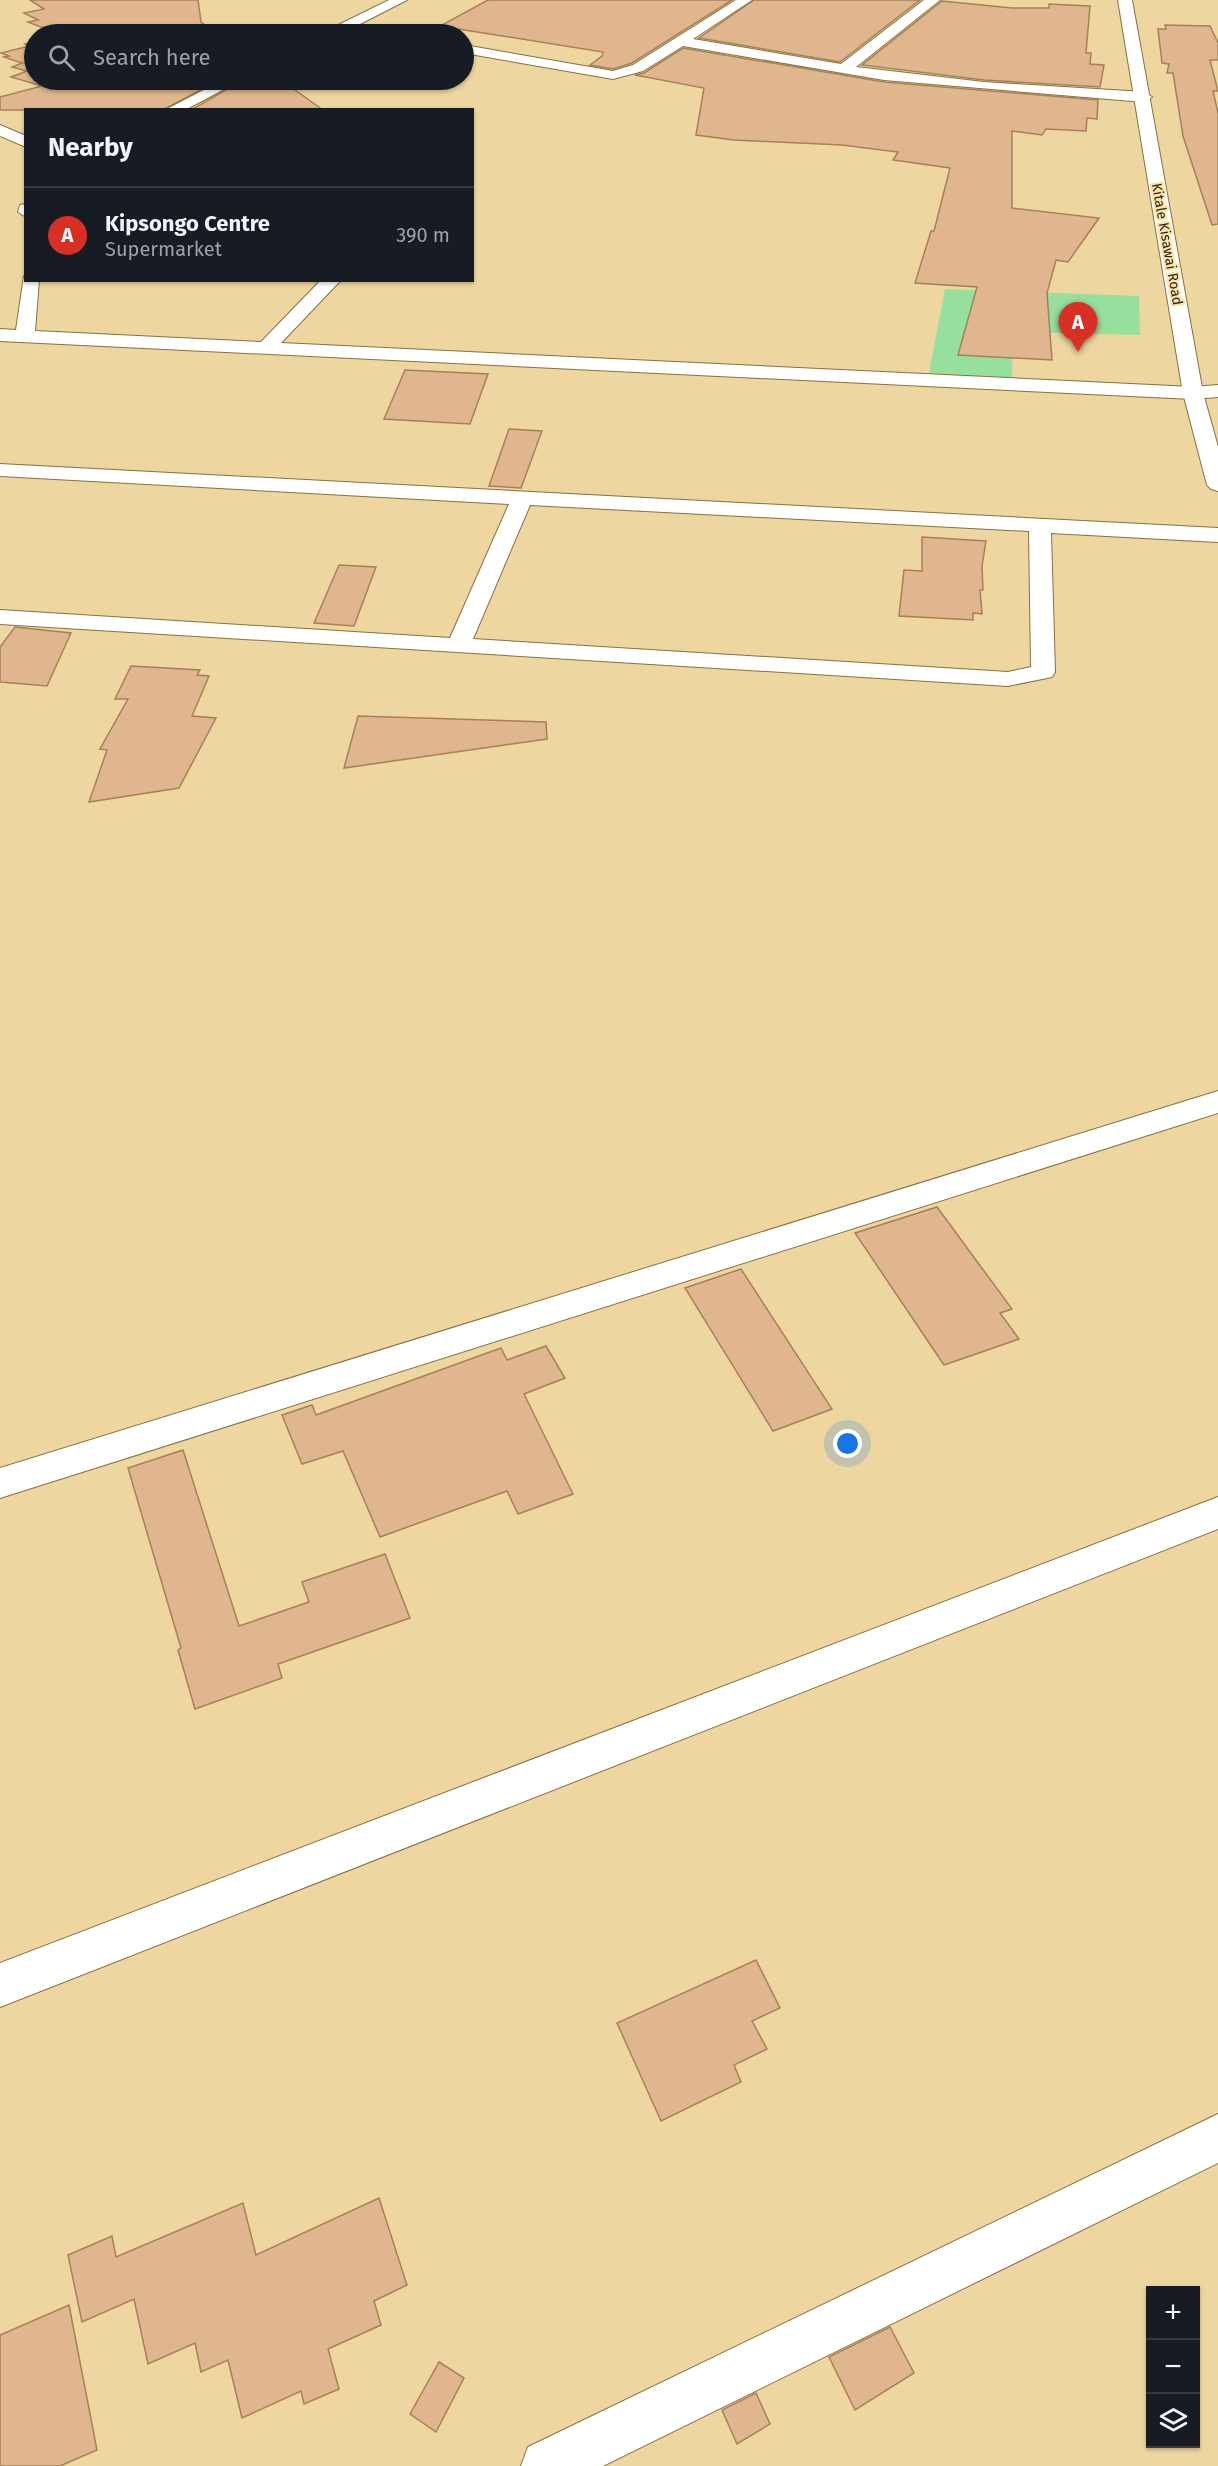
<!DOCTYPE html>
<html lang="en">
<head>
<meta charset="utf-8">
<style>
  body { margin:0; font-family:"Fira Sans",sans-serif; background:#20242c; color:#f1f3f6 }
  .controls { position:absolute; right:18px; bottom:18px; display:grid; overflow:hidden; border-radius:0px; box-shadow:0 2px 4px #0004 }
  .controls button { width:54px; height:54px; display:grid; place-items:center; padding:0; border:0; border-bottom:2px solid #363941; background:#171b24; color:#f1f3f6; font:30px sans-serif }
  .you { position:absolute; left:848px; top:1444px; width:21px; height:21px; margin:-15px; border:4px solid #fff; border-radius:50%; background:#1a73e8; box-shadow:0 0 0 9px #1a73e833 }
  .badge { display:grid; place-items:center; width:39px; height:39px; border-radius:50%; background:#d93025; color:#fff; font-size:20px; font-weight:700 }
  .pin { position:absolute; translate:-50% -50px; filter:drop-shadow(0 2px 3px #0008) }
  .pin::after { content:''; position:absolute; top:32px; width:21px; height:18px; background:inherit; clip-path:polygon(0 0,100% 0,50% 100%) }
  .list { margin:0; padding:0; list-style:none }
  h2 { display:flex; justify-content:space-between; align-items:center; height:78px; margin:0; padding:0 24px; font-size:26px }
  h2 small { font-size:20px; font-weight:400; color:#9ea1a6 }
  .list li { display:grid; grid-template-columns:39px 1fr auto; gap:18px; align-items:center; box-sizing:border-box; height:96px; padding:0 24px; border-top:2px solid #363941 }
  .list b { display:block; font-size:22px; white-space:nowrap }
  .list p { margin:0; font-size:20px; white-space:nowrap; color:#9ea1a6 }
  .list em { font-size:20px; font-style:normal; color:#9ea1a6 }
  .icon { flex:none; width:33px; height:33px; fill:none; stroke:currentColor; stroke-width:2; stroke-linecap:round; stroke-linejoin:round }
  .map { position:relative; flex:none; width:1218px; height:2466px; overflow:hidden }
  .search { position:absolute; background:#171b24; box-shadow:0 2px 4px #0004; left:24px; top:24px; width:450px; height:66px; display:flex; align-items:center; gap:15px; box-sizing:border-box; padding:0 21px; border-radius:33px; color:#9ea1a6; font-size:22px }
  .panel { position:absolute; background:#171b24; box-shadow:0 2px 4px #0004; left:24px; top:108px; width:450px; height:174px; border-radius:0px }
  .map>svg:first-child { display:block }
</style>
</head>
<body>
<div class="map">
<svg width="1218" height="2466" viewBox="0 0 1218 2466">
  <rect width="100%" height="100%" fill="#eed6a1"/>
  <path fill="#97df9c" d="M945,289L1139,296L1140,335L1013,332L1012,378L929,373Z"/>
  <g fill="#dfb68d" stroke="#a78058" stroke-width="1.5">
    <path d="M30,0H198L201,22L218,34H51L46,33L51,31L28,22L38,20L24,13L44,9Z"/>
    <path d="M488,0H732L632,63L613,69L590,65L602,56L603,52L440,26Z"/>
    <path d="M754,0H920L840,62L699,38Z"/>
    <path d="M942,1L1012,8H1049V4L1090,6L1086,53H1091L1090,64L1104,65L1100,87L984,80L862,65Z"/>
    <path d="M1165,25L1210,26L1218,43V60H1210L1218,91H1213L1218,113V224L1212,225L1183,136L1173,73H1167L1169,64L1162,63L1158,29H1166Z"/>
    <path d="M34,42V80H219L163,110H0V97L42,86L11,77L27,71L12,67L22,63L4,57L9,56L1,53L29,46L25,44Z"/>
    <path d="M683,48L884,82L1098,100L1097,119L1087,118L1086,131L1046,129L1042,135L1012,131V208L1099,218L1068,262L1056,260L1047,293L1052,360L958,355L977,287L915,283L931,231H934L950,168L893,160L898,152L842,145L734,140L696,135L704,88L635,75L644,73Z"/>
    <path d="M243,80H281L323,110H191Z"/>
    <path d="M405,370L488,374L470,424L384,419Z"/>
    <path d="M509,429L542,431L521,488L489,486Z"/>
    <path d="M922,537L986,541L982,566L983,590H980L982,614L973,613V620L899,616L904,570L922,571Z"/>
    <path d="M339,565L376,567L354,626L314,623Z"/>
    <path d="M15,627L71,633L47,686L0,682V647Z"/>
    <path d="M131,666L200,670L197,675L209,676L192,716L216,718L179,788L89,802L107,750L100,749L128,699H115Z"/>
    <path d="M358,716L546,722L547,739L344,768Z"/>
    <path d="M937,1207L1012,1309L1000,1313L1019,1339L944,1365L855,1233Z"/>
    <path d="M741,1269L832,1409L773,1431L685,1288Z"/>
    <path d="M546,1346L565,1378L524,1394L573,1494L518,1514L507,1491L380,1537L343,1451L302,1464L282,1415L312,1405L316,1415L501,1348L507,1360Z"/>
    <path d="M183,1450L239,1626L309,1602L302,1582L385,1554L410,1618L278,1664L282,1678L195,1709L178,1650L181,1648L128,1468Z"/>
    <path d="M756,1960L780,2008L752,2021L767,2049L734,2065L741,2082L661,2121L617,2023Z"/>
    <path d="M379,2198L407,2285L374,2301L381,2325L328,2349L339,2389L304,2404L301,2391L242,2418L228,2360L201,2372L195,2343L148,2364L134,2299L82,2322L68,2255L112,2236L116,2257L243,2203L256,2255Z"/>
    <path d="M69,2305L97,2450L60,2466H0V2335Z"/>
    <path d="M890,2327L914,2373L855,2410L829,2357Z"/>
    <path d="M439,2362L464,2378L436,2432L410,2414Z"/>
    <path d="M756,2393L770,2424L737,2444L722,2410Z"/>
  </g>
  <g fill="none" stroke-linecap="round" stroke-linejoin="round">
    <g stroke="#877140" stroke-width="2">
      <g id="minor">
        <path d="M389,0H407L358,25L393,31L395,34L345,31L337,34H320Z"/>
        <path d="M736,0H752L693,39L841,64L924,0H940L856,67L984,82L1144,92L1152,97L1144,102L884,80L683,46L643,71L613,79L464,53V45L613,71L633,65Z"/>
        <path d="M223,80H241L185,110H165Z"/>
        <path d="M0,125L26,136V147L0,136Z"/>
        <path d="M26,204V217L18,212L20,205Z"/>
        <path d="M24,276L26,280H39L35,331L261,342L321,280H341L281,343L1193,387L1218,385V397L1193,399L0,341V329L16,330Z"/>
        <path d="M0,464L1218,528V542L1051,533L1055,672L1052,677L1008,686L0,624V610L450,638L509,504L0,476ZM530,505L1029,531L1031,667L1008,672L473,639Z"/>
        <path d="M1218,1091V1113L0,1498V1468Z"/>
        <path d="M1218,1497V1529L0,2007V1963Z"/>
        <path d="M1218,2114V2163L603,2466H521L528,2447Z"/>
      </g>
    </g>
    <g stroke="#877140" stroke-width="2">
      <path id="tertiary" d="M1118,0H1132L1203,393L1218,447V491L1211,489L1207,485L1183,393Z"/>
    </g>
    <use href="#minor" fill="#fff" fill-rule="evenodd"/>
    <use href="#tertiary" fill="#fff" fill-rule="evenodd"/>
  </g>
  <g text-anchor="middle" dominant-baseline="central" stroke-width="4.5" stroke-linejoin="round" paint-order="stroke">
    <g font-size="14" fill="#2b220d" stroke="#fbe3ae">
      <text transform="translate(1167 244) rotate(80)">Kitale Kisawai Road</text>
    </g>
  </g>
</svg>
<div class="controls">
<button>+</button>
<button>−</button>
<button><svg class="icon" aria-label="layers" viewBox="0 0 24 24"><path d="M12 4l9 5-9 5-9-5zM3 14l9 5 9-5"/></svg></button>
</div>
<div class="you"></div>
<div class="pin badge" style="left:1078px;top:352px">A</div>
<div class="search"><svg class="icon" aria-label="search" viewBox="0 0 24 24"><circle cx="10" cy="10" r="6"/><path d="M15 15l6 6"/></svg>Search here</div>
<section class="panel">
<h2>Nearby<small></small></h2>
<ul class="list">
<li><span class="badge">A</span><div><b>Kipsongo Centre</b><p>Supermarket</p></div><em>390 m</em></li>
</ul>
</section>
</div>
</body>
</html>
